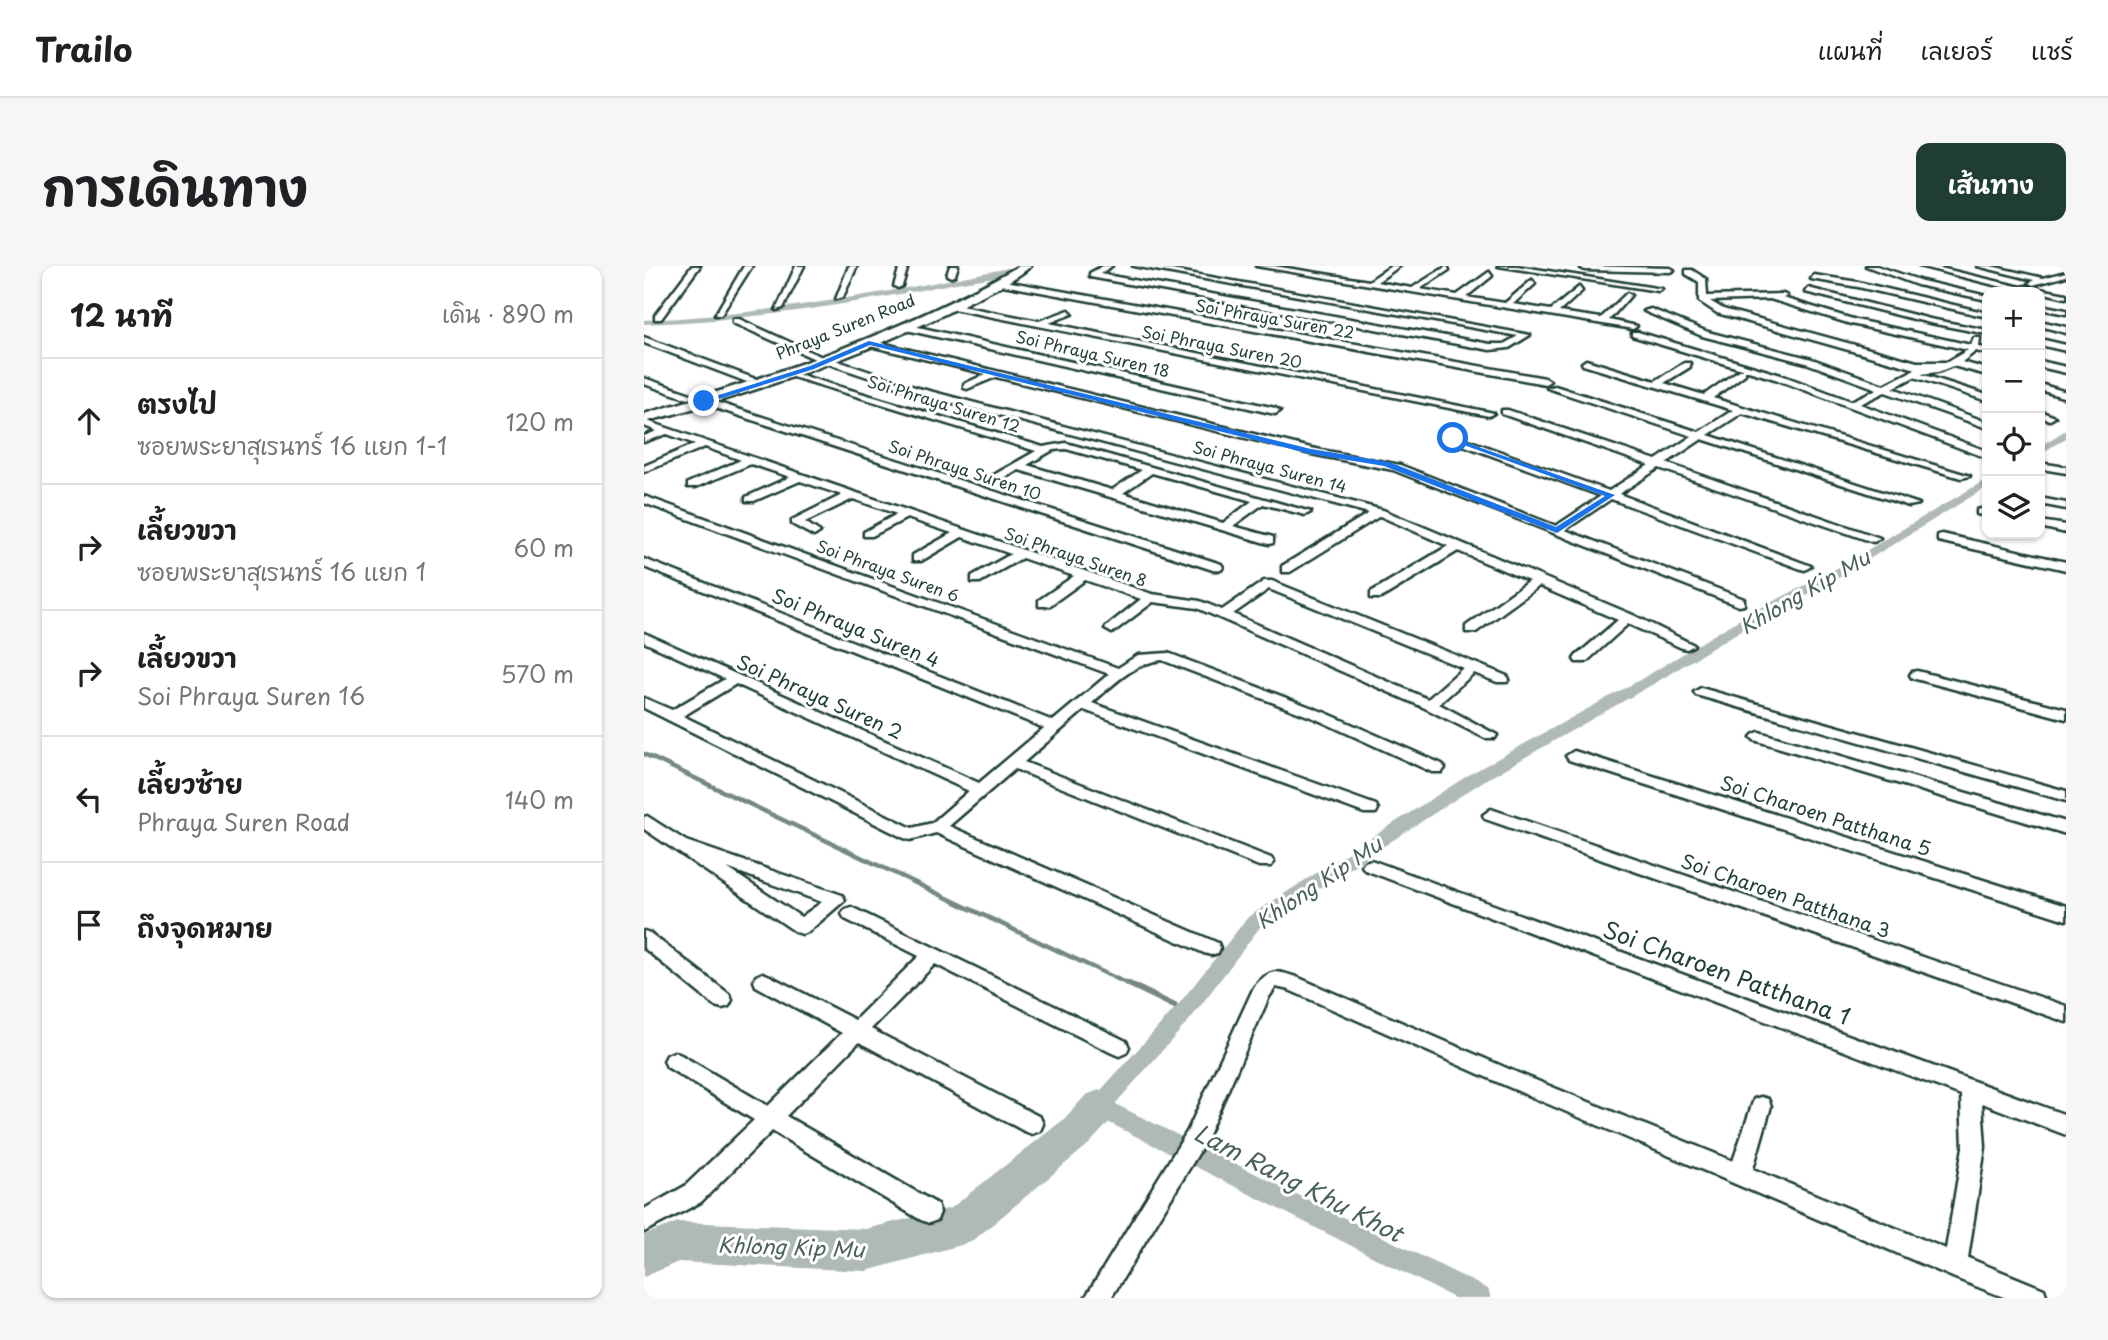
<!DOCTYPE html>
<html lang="th">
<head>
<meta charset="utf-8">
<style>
  body { margin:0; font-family:"Playpen Sans","Playpen Sans Thai",sans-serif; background:#f6f6f6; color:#202124 }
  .controls { position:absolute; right:21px; top:21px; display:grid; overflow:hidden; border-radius:14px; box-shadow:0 2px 5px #0004 }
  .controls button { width:63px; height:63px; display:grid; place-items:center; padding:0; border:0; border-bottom:2px solid #e0e0e0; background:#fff; color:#202124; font:35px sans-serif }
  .stop { position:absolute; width:21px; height:21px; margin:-16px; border:5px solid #1a73e8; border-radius:50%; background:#fff }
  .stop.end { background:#1a73e8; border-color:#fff; box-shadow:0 2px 7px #0008 }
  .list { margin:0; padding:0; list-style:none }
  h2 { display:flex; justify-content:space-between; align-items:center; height:91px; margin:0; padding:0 28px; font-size:30px }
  h2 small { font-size:23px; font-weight:400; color:#757577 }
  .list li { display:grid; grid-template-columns:46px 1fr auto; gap:21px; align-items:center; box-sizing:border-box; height:126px; padding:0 28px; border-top:2px solid #e0e0e0 }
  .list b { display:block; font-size:26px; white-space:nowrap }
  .list p { margin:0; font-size:23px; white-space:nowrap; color:#757577 }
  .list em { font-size:23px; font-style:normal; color:#757577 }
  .icon { flex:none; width:38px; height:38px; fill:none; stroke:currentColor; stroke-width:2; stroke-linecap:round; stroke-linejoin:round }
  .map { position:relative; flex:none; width:1422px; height:1032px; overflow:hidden; border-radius:14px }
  header { display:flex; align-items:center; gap:42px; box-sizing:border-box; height:98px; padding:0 35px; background:#fff; border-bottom:2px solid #e0e0e0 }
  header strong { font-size:33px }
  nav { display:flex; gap:38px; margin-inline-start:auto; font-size:24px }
  .intro { display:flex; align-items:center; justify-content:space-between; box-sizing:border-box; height:168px; padding:0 42px }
  h1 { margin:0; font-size:49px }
  .button { padding:18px 32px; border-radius:14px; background:#1f3d34; color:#fff; font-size:24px; font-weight:700 }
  main { display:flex; gap:42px; padding:0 42px }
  aside { flex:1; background:#fff; border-radius:14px; box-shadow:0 2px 5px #0004 }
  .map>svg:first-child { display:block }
</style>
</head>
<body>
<header>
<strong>Trailo</strong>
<nav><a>แผนที่</a><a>เลเยอร์</a><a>แชร์</a></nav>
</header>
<div class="intro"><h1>การเดินทาง</h1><a class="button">เส้นทาง</a></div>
<main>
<aside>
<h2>12 นาที<small>เดิน · 890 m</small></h2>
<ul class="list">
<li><svg class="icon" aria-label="ahead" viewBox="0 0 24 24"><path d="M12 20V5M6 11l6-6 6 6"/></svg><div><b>ตรงไป</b><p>ซอยพระยาสุเรนทร์ 16 แยก 1-1</p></div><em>120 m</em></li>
<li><svg class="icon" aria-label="right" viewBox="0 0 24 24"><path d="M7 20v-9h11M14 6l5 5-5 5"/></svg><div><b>เลี้ยวขวา</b><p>ซอยพระยาสุเรนทร์ 16 แยก 1</p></div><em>60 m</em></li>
<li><svg class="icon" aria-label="right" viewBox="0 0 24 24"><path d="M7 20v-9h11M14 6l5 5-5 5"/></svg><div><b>เลี้ยวขวา</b><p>Soi Phraya Suren 16</p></div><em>570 m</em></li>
<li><svg class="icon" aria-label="left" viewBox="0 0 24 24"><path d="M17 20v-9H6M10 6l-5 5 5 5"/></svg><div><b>เลี้ยวซ้าย</b><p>Phraya Suren Road</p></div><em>140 m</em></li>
<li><svg class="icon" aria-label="arrive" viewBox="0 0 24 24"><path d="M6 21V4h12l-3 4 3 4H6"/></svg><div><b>ถึงจุดหมาย</b></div></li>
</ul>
</aside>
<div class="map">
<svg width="1422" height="1032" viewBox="0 0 1422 1032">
  <rect width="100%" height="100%" fill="#fff"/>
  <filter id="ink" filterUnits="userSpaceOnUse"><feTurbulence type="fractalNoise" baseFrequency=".0143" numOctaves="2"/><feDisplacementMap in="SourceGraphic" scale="14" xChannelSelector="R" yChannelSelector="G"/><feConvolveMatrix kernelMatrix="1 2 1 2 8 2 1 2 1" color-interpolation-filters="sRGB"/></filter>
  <g filter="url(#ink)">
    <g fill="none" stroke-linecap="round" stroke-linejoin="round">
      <path stroke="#758883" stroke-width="4.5" d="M0,488L488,720"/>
      <path stroke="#758883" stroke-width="6" d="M485,718L541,745"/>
      <g fill="#afbab7" fill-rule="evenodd">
        <path d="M375,0H390C371,10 334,13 312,17C209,38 106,55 0,58V54C127,49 250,25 375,0Z"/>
        <path d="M1422,164V172L1396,188V180Z"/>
        <path d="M1343,213V221L1191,314L1109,357L1011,417L838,516L616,661L548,751L471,838L844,1023L847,1032H810L448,848L445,841L448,834L534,739L604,651L826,508L1001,411L1099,351L1183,308Z"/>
      </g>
      <path fill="#afbab7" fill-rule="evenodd" d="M455,824L468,829L474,841L468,853L445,878L331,973L317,979L222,1005L34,996L0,1011V969L34,956L222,963L307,942L419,854L442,829Z"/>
      <g stroke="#1f3d34" stroke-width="5">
        <g id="minor">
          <path d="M48,0H56L17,53H11V49Z"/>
          <path d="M100,0H108L77,49H71Z"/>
          <path d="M152,0H160L139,42L132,44Z"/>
          <path d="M205,0H213L199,31L192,33Z"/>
          <path d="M256,0H264L258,20L254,22L250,20Z"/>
          <path d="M306,0H314L311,9L307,11L303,9Z"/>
          <path d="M459,0H468L456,8L846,78H860L874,70L489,0H506L886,69L865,82L846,84L446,11V7Z"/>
          <path d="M612,0H630L725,15L747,0H756L733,16L768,22L803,0L805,4L776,23L813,29L845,6L848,10L822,31L861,37L888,14L891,18L869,38L907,44L935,21L938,25L915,46L957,52L983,27L987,29L965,54L993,60L989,63Z"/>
          <path d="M854,0H873L1018,23L1014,25Z"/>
          <path d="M940,0L1026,2L1030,4L1026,6L941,4L937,2Z"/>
          <path d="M1222,0H1233L1278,15L1343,30V34L1273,19Z"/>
          <path d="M1275,0H1288L1377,21L1380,20L1422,28V32L1396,26L1374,25Z"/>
          <path d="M1333,0H1347L1399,12L1422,6V10L1389,19L1385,17L1390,14Z"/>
          <path d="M1042,4H1048L1062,13L1063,30L1139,28L1143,30L1139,32L1212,54L1327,79L1330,72H1336L1335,81L1343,82V88L1332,85L1318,96L1343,103V109L1309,100L1294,106L1277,108L1343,129V135L1270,111L1249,122L1343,156V162L1241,126L1216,138L1343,185V192L1131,113L988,70V66H994L1137,109L1207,135L1233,123L1162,97L1058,70L1000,45L1007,43L1064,66L1168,93L1240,119L1272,103L1073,47L1055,35V16L1042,8ZM1126,33L1207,58L1324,84L1303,96H1273L1079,43L1066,35Z"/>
          <path d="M1170,9L1214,16L1343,47V51L1214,21L1167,13Z"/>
          <path d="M356,14L901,112L906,115L901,118L353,18Z"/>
          <path d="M1164,22L1286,53L1343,64V68L1286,57L1161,26Z"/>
          <path d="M307,38L395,55L425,44L428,48L405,57L850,147L845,150L304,42Z"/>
          <path d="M1396,39L1422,44V48L1396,43Z"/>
          <path d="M89,53H95L178,91L171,93L89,57Z"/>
          <path d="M1396,55L1422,61V67L1396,60Z"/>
          <path d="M261,58L631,142L636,145L631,148L258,63V59Z"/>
          <path d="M0,71L109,112L111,114L103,116L0,77Z"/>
          <path d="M1396,73L1422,79V85L1396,79Z"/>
          <path d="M225,74L667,182L756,199L912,260L957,230L805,174V170H813L965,225L1005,199L858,148V144H864L1012,194L1048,170L903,122L911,120L1055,166L1089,144L939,99L938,97L942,94L1011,115L1040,97H1046V101L1020,117L1060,129L1095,104H1101V108L1069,132L1326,210L1317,212L1098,147L1064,169L1275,238L1265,240L1058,173L1022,197L1236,272L1230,276L1226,275L1015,202L975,228L1167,300L1161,304L1157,303L967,233L921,264L1100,333V339L1095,340L749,204L667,188L352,111L323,123L320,122V118L342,108L222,79V75Z"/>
          <path d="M185,92L274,122L739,244L989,349L1050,379L1043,383L1038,382L984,358L942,396H932L930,393L932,390L974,354L895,320L832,366H822V360L885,315L814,285L737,332H727V326L804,280L736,250L646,306H638V300L725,247L268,126L182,97L181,95Z"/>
          <path d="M1396,95L1422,101V107L1396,101Z"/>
          <path d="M146,106L399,181L422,177L667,246L661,249L619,238L589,260L629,271V277L625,278L375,204L356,214H348V210L392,185L146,110ZM422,183L498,204L468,224L383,199L409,184ZM508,207L608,235L579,257L479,227Z"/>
          <path d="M0,112L50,129L52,131L44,133L0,118Z"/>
          <path d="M1396,118L1422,126V132L1396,124Z"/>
          <path d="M59,132L577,298L579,301L577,304H569L56,137L54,135Z"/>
          <path d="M1396,145L1411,151L1406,154L1396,151Z"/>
          <path d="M0,154L508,328L556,335L578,344L620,315H628L863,410L865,413L863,416H853L830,407L795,438L853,469L851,472H841L781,442L553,342L509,336L468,367L461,363L463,360L497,333L441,314L405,340H395V334L430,310L378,292L336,316H328V310L367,288L318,271L277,295H269V289L308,267L263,252L228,270H220V266L253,248L209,233L161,256L176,266L170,270L148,258V254L198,229L156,215L110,235H102V231L146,211L107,198L52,221H44V217L97,194L61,181L0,206V200L51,178L23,168L0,176V170L13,165L0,160ZM625,323L819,402L784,433L589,348Z"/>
          <path d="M1402,198L1422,201V207L1398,203L1397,201Z"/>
          <path d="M0,230L474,402L494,389L524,387L682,447L798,498L801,502L798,506H788L672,453L518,394C489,397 469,419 448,437L732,539L734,543L732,547H720L440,444L380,496L627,592L630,596L627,600H615L371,503L305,560L574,677L576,682L574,687L567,689L560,687L292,567L266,574L260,572L0,442V432L28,444L81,413L0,376V367L335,517L400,462L0,301V293L409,455L465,408L0,237ZM92,418L325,525L288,557L268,562L39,450Z"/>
          <path d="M1396,232L1422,237V243L1396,238Z"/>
          <path d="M1337,243L1343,244V250L1333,248V244Z"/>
          <path d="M1396,255L1422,259V267L1396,261Z"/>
          <path d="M1298,268L1422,296V304L1294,275V269Z"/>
          <path d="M1273,405L1422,443V453L1268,412L1266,409L1268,406Z"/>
          <path d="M1057,422L1422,525V535L1052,429L1050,426Z"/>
          <path d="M1115,466L1422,556V568L1110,474L1107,471L1110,468Z"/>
          <path d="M930,485L1422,640V654L925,494L922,490Z"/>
          <path d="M847,543L1422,740V756L841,553L839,549Z"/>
          <path d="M3,550L42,575L198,629L201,634L164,666L158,668L152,666L0,563V551ZM83,602L178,636L157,651Z"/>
          <path d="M727,594L1422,849V869L1338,837L1341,881L1324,992L1400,1023L1403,1032H1362L1311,1012L860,819L645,724L632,721L625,731L560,878L467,1032H441L544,864L610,721C626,702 632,704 655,712L874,807L1089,895L1110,833L1117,831L1124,833L1127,840L1109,903L1302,983L1319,881L1317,829L721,604L718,600L721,596Z"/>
          <path d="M207,641L482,775L485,781L482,787L475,790L468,787L291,698L227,763L396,851L399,858L396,865L388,868L380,865L215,776L142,850L293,938L296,946L293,954L285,957L277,954L128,865L57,936L0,966V943L41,920L110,854L23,801L20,795L23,789L30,786L37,789L124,840L198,767L112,720L110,715L112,710L119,707L126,710L211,754L275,690L201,653L198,648L201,643Z"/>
          <path d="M0,665L6,667L85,728L88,734L85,740L78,742L71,740L0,682Z"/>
        </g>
      </g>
      <g stroke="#1f3d34" stroke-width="5">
        <path id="tertiary" d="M375,0H387C367,17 340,28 317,40C217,90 108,128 0,156V148C130,110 257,67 375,0Z"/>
      </g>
      <use href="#minor" fill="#fff" fill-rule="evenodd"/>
      <use href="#tertiary" fill="#fff" fill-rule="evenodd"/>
    </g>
  </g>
  <path fill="#1a73e8" d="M225,75L667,183L745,196L912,261L961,230L806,174V171L971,229L913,267L740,200L667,188L226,79L170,103L62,137L56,135L166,100Z"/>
  <g text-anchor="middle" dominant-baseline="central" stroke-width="6" stroke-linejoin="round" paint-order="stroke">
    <g font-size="16" fill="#1f3d34" stroke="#fff">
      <text transform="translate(631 52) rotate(10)">Soi Phraya Suren 22</text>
      <text transform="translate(201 60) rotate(-22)">Phraya Suren Road</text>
      <text transform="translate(578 80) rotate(11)">Soi Phraya Suren 20</text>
      <text transform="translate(449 87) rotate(13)">Soi Phraya Suren 18</text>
      <text transform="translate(300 137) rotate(17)">Soi Phraya Suren 12</text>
      <text transform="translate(626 200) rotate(15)">Soi Phraya Suren 14</text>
      <text transform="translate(321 203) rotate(18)">Soi Phraya Suren 10</text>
      <text transform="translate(432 290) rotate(19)">Soi Phraya Suren 8</text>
      <text transform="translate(244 304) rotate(20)">Soi Phraya Suren 6</text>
    </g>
    <g font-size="19" fill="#1f3d34" stroke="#fff">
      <text transform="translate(212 361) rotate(22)">Soi Phraya Suren 4</text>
      <text transform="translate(176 430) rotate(24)">Soi Phraya Suren 2</text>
      <text transform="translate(1182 549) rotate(18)">Soi Charoen Patthana 5</text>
      <text transform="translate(1142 629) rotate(19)">Soi Charoen Patthana 3</text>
    </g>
    <g font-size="21" font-style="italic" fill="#4a625b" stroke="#fff">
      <text transform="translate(1160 325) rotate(-30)">Khlong Kip Mu</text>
      <text transform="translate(674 616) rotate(-34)">Khlong Kip Mu</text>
      <text transform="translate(147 980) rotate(2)">Khlong Kip Mu</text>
    </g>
    <g font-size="23" fill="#1f3d34" stroke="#fff">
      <text transform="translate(1083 706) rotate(20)">Soi Charoen Patthana 1</text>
    </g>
    <g font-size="24" font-style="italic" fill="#4a625b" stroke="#fff">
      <text transform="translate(655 916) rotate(27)">Lam Rang Khu Khot</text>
    </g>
  </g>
</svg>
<div class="controls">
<button>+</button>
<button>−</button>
<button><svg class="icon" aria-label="locate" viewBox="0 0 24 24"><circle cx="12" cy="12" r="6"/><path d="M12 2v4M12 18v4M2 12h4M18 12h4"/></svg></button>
<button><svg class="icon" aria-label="layers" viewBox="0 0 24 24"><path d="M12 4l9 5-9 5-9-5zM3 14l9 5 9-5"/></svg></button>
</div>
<div class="stop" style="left:809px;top:172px"></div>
<div class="stop end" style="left:60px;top:135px"></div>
</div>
</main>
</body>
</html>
